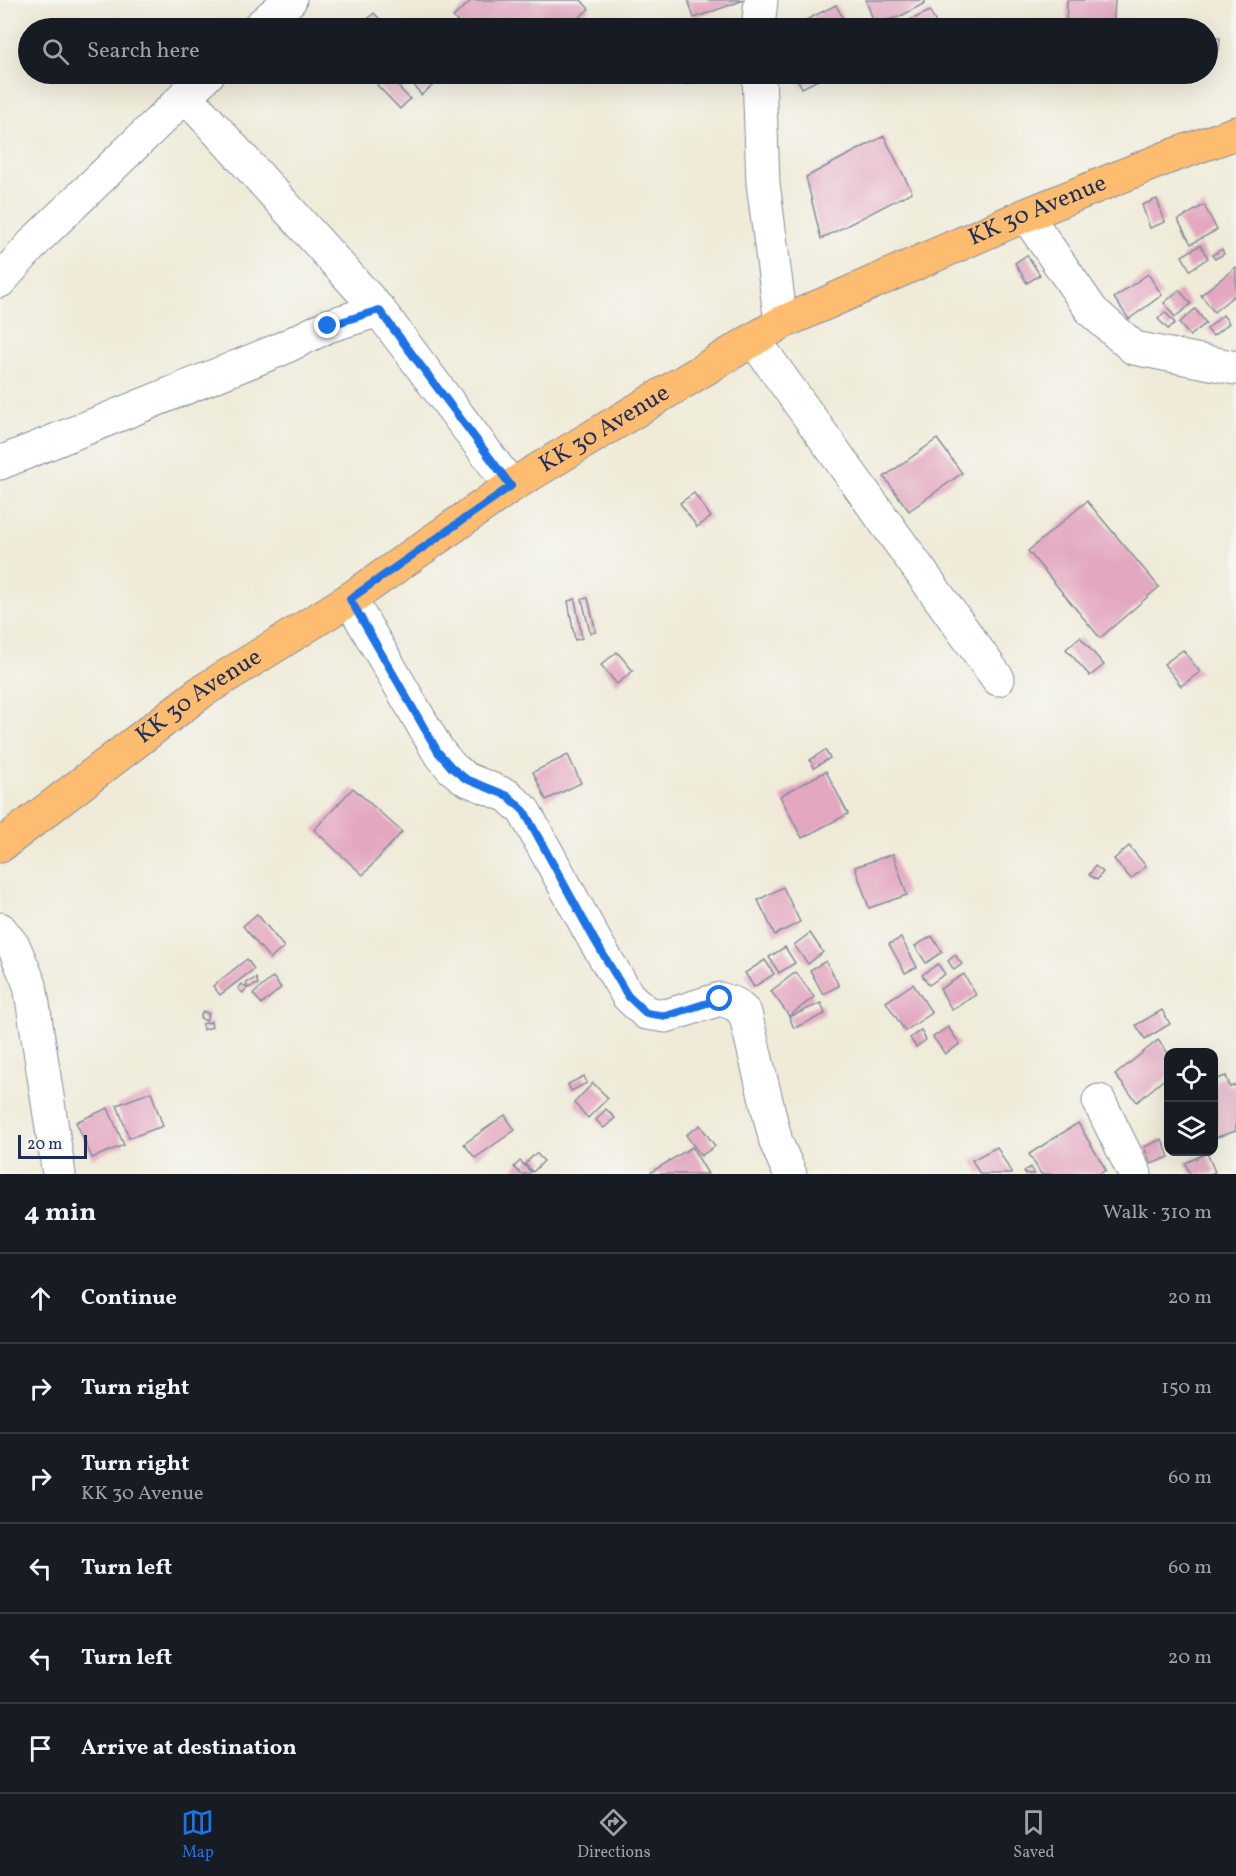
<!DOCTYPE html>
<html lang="en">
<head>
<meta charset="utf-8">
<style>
  body { margin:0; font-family:Vollkorn,serif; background:#20242c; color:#f1f3f6 }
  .controls { position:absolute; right:18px; bottom:18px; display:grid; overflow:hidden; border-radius:12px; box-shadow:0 6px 24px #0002 }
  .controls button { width:54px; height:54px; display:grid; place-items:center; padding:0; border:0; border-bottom:2px solid #363941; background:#171b24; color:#f1f3f6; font:30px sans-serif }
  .scale { position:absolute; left:18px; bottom:15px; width:69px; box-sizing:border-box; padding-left:6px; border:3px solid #1b2f5e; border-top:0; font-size:16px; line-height:21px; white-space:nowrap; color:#1b2f5e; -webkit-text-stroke:4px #f6f6f2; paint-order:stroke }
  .stop { position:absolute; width:18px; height:18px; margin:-14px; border:4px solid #1a73e8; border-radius:50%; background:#fff }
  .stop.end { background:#1a73e8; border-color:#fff; box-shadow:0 2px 6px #0008 }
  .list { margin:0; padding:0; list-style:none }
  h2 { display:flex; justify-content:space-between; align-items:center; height:78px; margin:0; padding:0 24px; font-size:26px }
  h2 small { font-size:20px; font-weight:400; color:#9ea1a6 }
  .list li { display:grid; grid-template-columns:39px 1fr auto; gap:18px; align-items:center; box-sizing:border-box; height:90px; padding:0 24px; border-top:2px solid #363941 }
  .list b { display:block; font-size:22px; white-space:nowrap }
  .list p { margin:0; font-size:20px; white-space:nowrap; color:#9ea1a6 }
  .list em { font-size:20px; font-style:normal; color:#9ea1a6 }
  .icon { flex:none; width:33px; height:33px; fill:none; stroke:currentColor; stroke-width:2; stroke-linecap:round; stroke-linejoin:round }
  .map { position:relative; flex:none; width:1236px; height:1174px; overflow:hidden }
  .search { position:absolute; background:#171b24; box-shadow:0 6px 24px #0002; left:18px; right:18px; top:18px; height:66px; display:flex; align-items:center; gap:15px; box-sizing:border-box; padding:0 21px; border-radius:33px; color:#9ea1a6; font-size:22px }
  .sheet { height:618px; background:#171b24 }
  nav { display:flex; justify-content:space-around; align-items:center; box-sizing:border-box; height:84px; border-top:2px solid #363941; background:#171b24; font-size:16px; color:#9ea1a6 }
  nav a { display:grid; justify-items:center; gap:3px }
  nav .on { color:#1a73e8 }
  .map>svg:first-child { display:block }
</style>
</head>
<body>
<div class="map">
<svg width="1236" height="1174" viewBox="0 0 1236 1174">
  <rect width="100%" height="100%" fill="#f6f6f2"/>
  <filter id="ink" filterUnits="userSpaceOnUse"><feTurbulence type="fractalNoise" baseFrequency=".0167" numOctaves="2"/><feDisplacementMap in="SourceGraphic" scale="12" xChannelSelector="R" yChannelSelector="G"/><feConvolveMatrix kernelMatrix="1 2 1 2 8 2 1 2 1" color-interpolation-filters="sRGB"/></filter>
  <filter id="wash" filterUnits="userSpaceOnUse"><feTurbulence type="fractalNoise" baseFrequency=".008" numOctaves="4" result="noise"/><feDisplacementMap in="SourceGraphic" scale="24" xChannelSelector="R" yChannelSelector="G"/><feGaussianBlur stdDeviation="1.35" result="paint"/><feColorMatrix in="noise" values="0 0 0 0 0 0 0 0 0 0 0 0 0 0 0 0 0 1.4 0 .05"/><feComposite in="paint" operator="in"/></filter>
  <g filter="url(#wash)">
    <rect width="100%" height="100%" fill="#efebd8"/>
    <g id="blocks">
      <g fill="#e3a7c0">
        <path d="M472,0H581L589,9L566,28H463L453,17Z"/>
        <path d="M688,0H744L694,18Z"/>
        <path d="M866,0H925V3L899,17L874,23Z"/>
        <path d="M1067,0H1115L1113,28H1066Z"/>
        <path d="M836,5L848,28H790Z"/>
        <path d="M930,11L938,28H893Z"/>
        <path d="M374,13L388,28H359Z"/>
        <path d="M1208,38H1220L1219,50H1208Z"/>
        <path d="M429,74H445L446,75L421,95L414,85Z"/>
        <path d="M502,74H514L507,80Z"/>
        <path d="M685,74H707L688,82Z"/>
        <path d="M795,74H830L802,88Z"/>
        <path d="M387,75L410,99L400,109L377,85Z"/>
        <path d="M884,136L912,192L821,239L806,177Z"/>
        <path d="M1157,199L1165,222L1150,228L1142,205Z"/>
        <path d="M1204,205L1217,230L1191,244L1178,220Z"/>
        <path d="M1200,245L1208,258L1190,270L1182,256Z"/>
        <path d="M1222,249L1224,254L1215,259L1212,255Z"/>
        <path d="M1027,255L1040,275L1027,283L1015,263Z"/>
        <path d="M1236,267V294L1214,312L1201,295Z"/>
        <path d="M1148,274L1162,295L1129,319L1114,298Z"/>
        <path d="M1179,290L1191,304L1175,317L1164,303Z"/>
        <path d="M1195,309L1206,323L1190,336L1179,323Z"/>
        <path d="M1165,312L1175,323L1168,329L1158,319Z"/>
        <path d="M1223,315L1229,323L1213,336L1207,329Z"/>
        <path d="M937,439L962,473L909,511L884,477Z"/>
        <path d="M694,493L711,517L697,527L680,503Z"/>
        <path d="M1087,501L1159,587L1100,638L1028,551Z"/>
        <path d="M588,598L596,632L590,633L582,599Z"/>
        <path d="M575,599L582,638L575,640L568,601Z"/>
        <path d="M1080,637L1104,665L1090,676L1066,649Z"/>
        <path d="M1183,650L1200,672L1181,686L1164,664Z"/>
        <path d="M617,652L633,671L617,684L601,665Z"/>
        <path d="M825,750L830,758L814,768L810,760Z"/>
        <path d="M568,755L581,783L546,800L533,772Z"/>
        <path d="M826,771L848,814L802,838L780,796Z"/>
        <path d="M353,788L402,832L363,875L314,830Z"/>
        <path d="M1129,846L1146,866L1131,879L1114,859Z"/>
        <path d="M893,854L907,895L869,908L855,867Z"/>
        <path d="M1095,866L1103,872L1097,880L1089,875Z"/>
        <path d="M783,887L800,922L775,935L758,900Z"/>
        <path d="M257,914L284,947L270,959L243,926Z"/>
        <path d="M810,933L823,952L808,964L794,945Z"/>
        <path d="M932,936L942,952L926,963L915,946Z"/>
        <path d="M901,938L917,967L905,973L889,944Z"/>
        <path d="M785,947L795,963L779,973L769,957Z"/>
        <path d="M955,955L962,964L954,970L948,961Z"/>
        <path d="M247,959L254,969L220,995L213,986Z"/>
        <path d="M765,960L774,974L754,987L745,973Z"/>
        <path d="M826,961L839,986L823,994L810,970Z"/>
        <path d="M938,964L945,974L929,985L922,975Z"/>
        <path d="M796,972L814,997L789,1016L771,991Z"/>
        <path d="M964,974L976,995L952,1010L940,989Z"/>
        <path d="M273,977L281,988L262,1004L253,994Z"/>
        <path d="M256,978L258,984L248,988L246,983Z"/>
        <path d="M242,984L247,988L243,993L238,989Z"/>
        <path d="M913,984L932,1013L905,1031L886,1002Z"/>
        <path d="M821,1003L825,1014L794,1028L789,1017Z"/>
        <path d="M1162,1010L1170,1024L1145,1039L1136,1025Z"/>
        <path d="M203,1011L209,1014L206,1021L200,1018Z"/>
        <path d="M211,1022L212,1027L203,1030L202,1024Z"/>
        <path d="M948,1027L960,1044L945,1054L933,1037Z"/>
        <path d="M921,1030L926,1040L916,1047L910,1038Z"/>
        <path d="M1158,1040L1168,1053V1076L1137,1102L1115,1075Z"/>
        <path d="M584,1076L587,1083L571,1091L568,1084Z"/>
        <path d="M1226,1076L1230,1087L1236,1085V1131L1214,1138V1080Z"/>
        <path d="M593,1083L608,1098L588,1118L574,1103Z"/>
        <path d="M151,1092L163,1126L129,1138L117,1105Z"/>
        <path d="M108,1108L124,1145L92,1158L76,1122Z"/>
        <path d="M606,1109L615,1118L604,1128L596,1120Z"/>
        <path d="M505,1115L515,1130L475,1158L464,1144Z"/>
        <path d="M1078,1123L1106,1170L1099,1174H1041L1029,1154Z"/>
        <path d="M700,1125L715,1146L701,1156L686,1135Z"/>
        <path d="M1162,1139L1169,1157L1151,1164L1144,1147Z"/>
        <path d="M692,1147L708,1174H648Z"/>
        <path d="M997,1147L1012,1174H980L972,1160Z"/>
        <path d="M536,1153L544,1161L533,1172L525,1164Z"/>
        <path d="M1207,1153L1215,1172L1210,1174H1190L1185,1163Z"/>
        <path d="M520,1161L531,1172L528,1174H521L514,1167Z"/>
        <path d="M1031,1167L1034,1174H1025L1024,1171Z"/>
      </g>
    </g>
  </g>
  <g filter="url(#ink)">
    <use href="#blocks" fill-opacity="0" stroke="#858d9b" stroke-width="1.5"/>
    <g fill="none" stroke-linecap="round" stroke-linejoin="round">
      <g stroke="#858d9b" stroke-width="35">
        <g id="minor">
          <path d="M258,28L290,0"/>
          <path d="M758,28L761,0"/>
          <path d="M759,74L763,183L781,323"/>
          <path d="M185,95L379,310L511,486"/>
          <path d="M1026,215L1092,311L1134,348L1236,368"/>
          <path d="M0,281L38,238L208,74"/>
          <path d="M754,340L998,679"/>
          <path d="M0,463L281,349L328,326L379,310"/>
          <path d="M350,599L438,751L452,768L466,779L508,796L524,811L594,939L628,996L646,1013L666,1016L720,999L735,1004L745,1013L776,1142L790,1174"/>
          <path d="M0,929L14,947L30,985L59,1174"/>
          <path d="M1099,1101L1135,1174"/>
        </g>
      </g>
      <g stroke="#858d9b" stroke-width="35">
        <g id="major">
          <path id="s1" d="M0,846L201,692L350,599L511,486L781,323L1026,215L1166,158L1236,133"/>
        </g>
      </g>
      <use href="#minor" stroke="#fff" stroke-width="33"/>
      <use href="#major" stroke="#febc70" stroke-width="33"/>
    </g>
  </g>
  <g fill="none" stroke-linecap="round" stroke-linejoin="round" filter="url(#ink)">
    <path stroke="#1a73e8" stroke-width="8" d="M328,326L379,310L511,486L350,599L438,752L452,768L466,779L508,796L524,811L594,939L628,996L646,1013L666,1016L720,999"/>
  </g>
  <g text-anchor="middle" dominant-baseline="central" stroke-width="5" stroke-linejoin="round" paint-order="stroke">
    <g font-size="24" fill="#1b2f5e" stroke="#f6f6f2">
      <text stroke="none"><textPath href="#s1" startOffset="1221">KK 30 Avenue</textPath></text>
      <text stroke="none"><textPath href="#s1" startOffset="735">KK 30 Avenue</textPath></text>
      <text stroke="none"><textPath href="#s1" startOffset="249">KK 30 Avenue</textPath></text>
    </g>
  </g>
</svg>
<div class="controls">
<button><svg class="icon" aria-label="locate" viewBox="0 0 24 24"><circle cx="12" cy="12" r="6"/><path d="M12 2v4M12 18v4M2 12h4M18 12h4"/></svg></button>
<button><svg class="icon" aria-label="layers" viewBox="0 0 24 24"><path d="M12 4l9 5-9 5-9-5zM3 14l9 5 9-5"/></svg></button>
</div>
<div class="scale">20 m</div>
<div class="stop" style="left:720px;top:999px"></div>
<div class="stop end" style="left:328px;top:326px"></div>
<div class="search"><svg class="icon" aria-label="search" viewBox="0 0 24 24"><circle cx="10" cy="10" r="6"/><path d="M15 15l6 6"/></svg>Search here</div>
</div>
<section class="sheet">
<h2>4 min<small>Walk · 310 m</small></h2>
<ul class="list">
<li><svg class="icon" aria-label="ahead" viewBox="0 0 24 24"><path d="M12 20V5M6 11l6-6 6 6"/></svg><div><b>Continue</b></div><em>20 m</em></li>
<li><svg class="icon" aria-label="right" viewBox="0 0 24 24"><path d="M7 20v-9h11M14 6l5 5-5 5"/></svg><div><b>Turn right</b></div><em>150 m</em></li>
<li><svg class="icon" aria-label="right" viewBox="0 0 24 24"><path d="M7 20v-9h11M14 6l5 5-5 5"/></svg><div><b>Turn right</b><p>KK 30 Avenue</p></div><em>60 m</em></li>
<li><svg class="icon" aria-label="left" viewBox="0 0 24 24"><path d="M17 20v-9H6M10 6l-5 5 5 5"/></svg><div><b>Turn left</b></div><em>60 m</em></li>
<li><svg class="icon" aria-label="left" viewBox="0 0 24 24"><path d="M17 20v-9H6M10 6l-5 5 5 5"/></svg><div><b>Turn left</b></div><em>20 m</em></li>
<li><svg class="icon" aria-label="arrive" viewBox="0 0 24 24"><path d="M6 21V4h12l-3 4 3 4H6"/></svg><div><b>Arrive at destination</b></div></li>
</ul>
</section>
<nav>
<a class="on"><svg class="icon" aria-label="map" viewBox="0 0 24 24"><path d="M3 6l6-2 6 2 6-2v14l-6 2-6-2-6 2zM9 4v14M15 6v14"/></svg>Map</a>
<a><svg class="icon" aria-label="directions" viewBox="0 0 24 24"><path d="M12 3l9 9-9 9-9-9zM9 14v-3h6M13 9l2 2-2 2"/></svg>Directions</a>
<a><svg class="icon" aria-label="saved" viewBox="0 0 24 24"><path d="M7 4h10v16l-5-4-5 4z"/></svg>Saved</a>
</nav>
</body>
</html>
